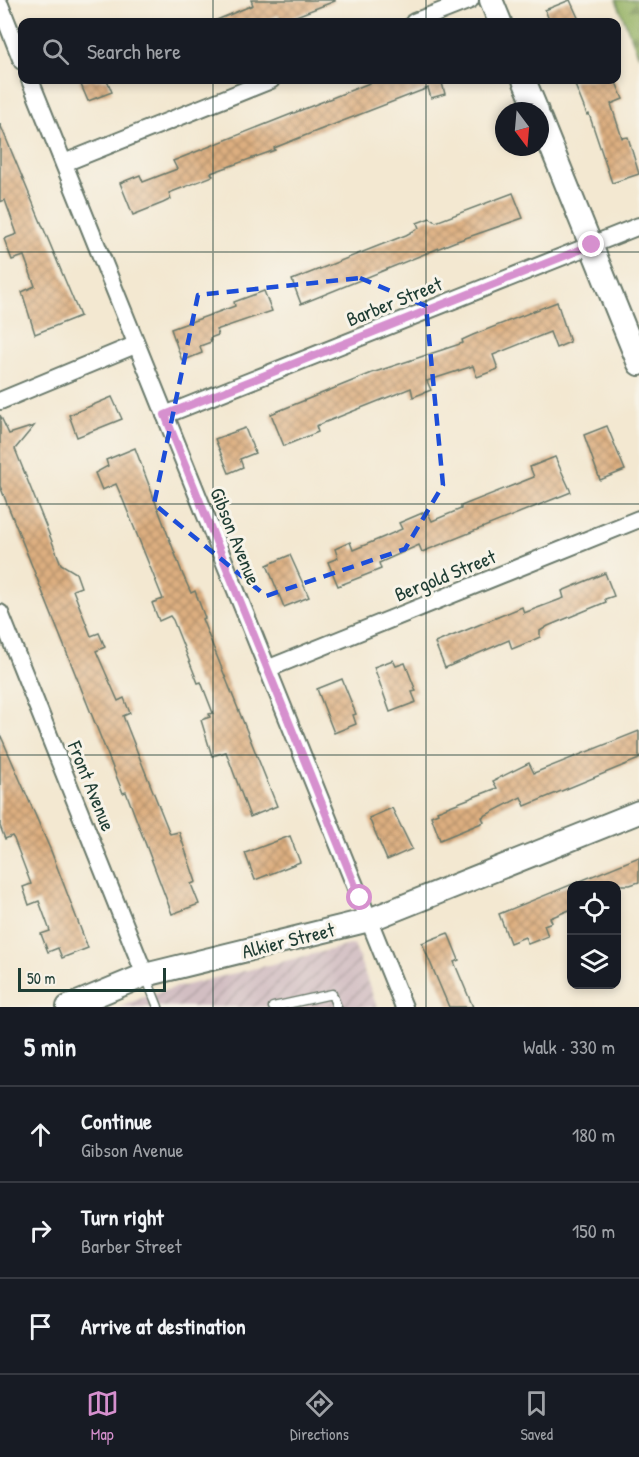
<!DOCTYPE html>
<html lang="en">
<head>
<meta charset="utf-8">
<style>
  body { margin:0; font-family:"Patrick Hand",sans-serif; background:#20242c; color:#f1f3f6 }
  .controls { position:absolute; right:18px; bottom:18px; display:grid; overflow:hidden; border-radius:12px; box-shadow:0 3px 9px #0003 }
  .controls button { width:54px; height:54px; display:grid; place-items:center; padding:0; border:0; border-bottom:2px solid #363941; background:#171b24; color:#f1f3f6; font:30px sans-serif }
  .compass { position:absolute; left:495px; top:102px; width:54px; height:54px; border-radius:50%; background:#171b24; box-shadow:0 3px 9px #0003; rotate:164deg }
  .scale { position:absolute; left:18px; bottom:15px; width:148px; box-sizing:border-box; padding-left:6px; border:3px solid #1f3d34; border-top:0; font-size:16px; line-height:21px; white-space:nowrap; color:#1f3d34; -webkit-text-stroke:4px #f7f3e8; paint-order:stroke }
  .stop { position:absolute; width:18px; height:18px; margin:-14px; border:4px solid #d690ce; border-radius:50%; background:#fff }
  .stop.end { background:#d690ce; border-color:#fff; box-shadow:0 2px 6px #0008 }
  .list { margin:0; padding:0; list-style:none }
  h2 { display:flex; justify-content:space-between; align-items:center; height:78px; margin:0; padding:0 24px; font-size:26px }
  h2 small { font-size:20px; font-weight:400; color:#9ea1a6 }
  .list li { display:grid; grid-template-columns:39px 1fr auto; gap:18px; align-items:center; box-sizing:border-box; height:96px; padding:0 24px; border-top:2px solid #363941 }
  .list b { display:block; font-size:22px; white-space:nowrap }
  .list p { margin:0; font-size:20px; white-space:nowrap; color:#9ea1a6 }
  .list em { font-size:20px; font-style:normal; color:#9ea1a6 }
  .icon { flex:none; width:33px; height:33px; fill:none; stroke:currentColor; stroke-width:2; stroke-linecap:round; stroke-linejoin:round }
  .map { position:relative; flex:none; width:639px; height:1007px; overflow:hidden }
  .search { position:absolute; background:#171b24; box-shadow:0 3px 9px #0003; left:18px; right:18px; top:18px; height:66px; display:flex; align-items:center; gap:15px; box-sizing:border-box; padding:0 21px; border-radius:12px; color:#9ea1a6; font-size:22px }
  .sheet { height:366px; background:#171b24 }
  nav { display:flex; justify-content:space-around; align-items:center; box-sizing:border-box; height:84px; border-top:2px solid #363941; background:#171b24; font-size:16px; color:#9ea1a6 }
  nav a { display:grid; justify-items:center; gap:3px }
  nav .on { color:#d690ce }
  .map>svg:first-child { display:block }
</style>
</head>
<body>
<div class="map">
<svg width="639" height="1007" viewBox="0 0 639 1007">
  <defs>
    <pattern id="industrial-furrows" width="10" height="10" patternUnits="userSpaceOnUse" patternTransform="scale(1.5)"><rect width="10" height="10" fill="#d2bec2"/><path d="M-1 1l2-2M0 10L10 0M9 11l2-2" fill="none" stroke="#aa9c9e"/></pattern>
    <pattern id="forest-firs" width="22" height="20" patternUnits="userSpaceOnUse" patternTransform="scale(1.5)"><rect width="22" height="20" fill="#94b163"/><path d="M5 1l3.5 6h-7zM16 11l3.5 6h-7z" fill="#789152"/></pattern>
    <pattern id="building-cross-hatch" width="8" height="8" patternUnits="userSpaceOnUse" patternTransform="scale(1.5)"><rect width="8" height="8" fill="#ddaf80"/><path d="M0 0l8 8M0 8l8-8" fill="none" stroke="#b3906a"/></pattern>
  </defs>
  <rect width="100%" height="100%" fill="#f7f3e8"/>
  <filter id="ink" filterUnits="userSpaceOnUse"><feTurbulence type="fractalNoise" baseFrequency=".0167" numOctaves="2"/><feDisplacementMap in="SourceGraphic" scale="12" xChannelSelector="R" yChannelSelector="G"/><feConvolveMatrix kernelMatrix="1 2 1 2 8 2 1 2 1" color-interpolation-filters="sRGB"/></filter>
  <filter id="wash" filterUnits="userSpaceOnUse"><feTurbulence type="fractalNoise" baseFrequency=".008" numOctaves="4" result="noise"/><feDisplacementMap in="SourceGraphic" scale="24" xChannelSelector="R" yChannelSelector="G"/><feGaussianBlur stdDeviation="1.35" result="paint"/><feColorMatrix in="noise" values="0 0 0 0 0 0 0 0 0 0 0 0 0 0 0 0 0 1.4 0 .05"/><feComposite in="paint" operator="in"/></filter>
  <g filter="url(#wash)">
    <rect width="100%" height="100%" fill="#f3e8d1"/>
    <path fill="url(#industrial-furrows)" d="M354,944L377,1007H120L154,993Z"/>
    <path fill="url(#forest-firs)" stroke="#5a774c" stroke-width="1.5" d="M616,0H639V56Z"/>
    <g id="blocks">
      <g fill="url(#building-cross-hatch)">
        <path d="M251,0H335V1L281,22L279,15L258,22H212L253,5Z"/>
        <path d="M570,0L580,22H550L545,10Z"/>
        <path d="M79,80H107L112,92L88,101Z"/>
        <path d="M377,80L448,81L442,83L445,94L431,98L428,88L304,136L274,148L275,150L211,173L213,176L169,193L171,199L163,203L133,215L120,183L140,175L143,182L177,169L173,161Z"/>
        <path d="M573,80H615L623,99L611,104L622,138L628,137L639,174L612,183L589,114L587,115Z"/>
        <path d="M0,124L80,316L35,334L22,292L35,286L24,256L12,260L4,239L17,234L5,200L0,202Z"/>
        <path d="M513,193L523,218L454,242L301,304L292,280L406,235L419,228L417,223L430,218L436,222Z"/>
        <path d="M264,291L272,311L216,330L218,335L210,338L211,342L200,346L202,353L182,361L171,329L235,306L234,302Z"/>
        <path d="M557,302L570,342L556,348L550,332L493,355L498,369L477,377L473,366L427,381L431,390L413,397L411,388L316,426L318,432L284,446L271,414L372,373L463,343L462,340L473,335Z"/>
        <path d="M112,397L122,419L77,437L69,415Z"/>
        <path d="M0,415L9,434L34,426L15,449L61,564L76,573L81,587L73,590L91,636L99,633L105,647L96,651L118,701L124,698L130,713L123,716L170,834L179,832L196,882L191,884L199,904L172,914L126,792L123,793L0,486Z"/>
        <path d="M607,426L625,470L600,480L584,435Z"/>
        <path d="M245,428L255,453L240,459L243,467L229,473L215,439Z"/>
        <path d="M135,448L183,575L191,593L195,591L205,618L202,619L277,806L250,817L226,752L212,756L201,720L210,717L209,714L213,713L201,682L198,683L173,620L170,616L159,621L152,603L163,599L123,500L116,484L102,490L95,473L108,466L106,460Z"/>
        <path d="M555,457L571,492L422,552L419,545L379,563L381,569L338,586L328,562L338,558L335,549L350,542L353,550L384,537L402,529L399,523L427,511L432,521L461,509V506L534,477L530,467Z"/>
        <path d="M290,555L309,597L284,607L267,565Z"/>
        <path d="M605,573L614,596L605,599L606,602L548,626L540,631V637L529,642L512,649L509,640L445,668L435,643L522,607L524,613L564,598L562,591Z"/>
        <path d="M393,660L396,666L405,663L416,691L412,692L416,702L390,712L374,667Z"/>
        <path d="M342,679L356,714L353,715L356,724L334,733L317,689Z"/>
        <path d="M639,731V759L525,806L521,797L482,817L484,822L440,840L431,816L438,813L437,811L497,788L493,781L529,763L534,773Z"/>
        <path d="M0,734L51,851L88,948L62,958L58,948L48,952L41,934L50,931L39,901L29,905L23,887L31,884L14,839L12,836L5,839L0,826Z"/>
        <path d="M392,808L412,849L387,860L369,818Z"/>
        <path d="M290,836L300,862L255,880L245,853Z"/>
        <path d="M639,857V882L630,885H572V909L550,918L552,922L544,925L548,936L528,944L525,937L510,943L499,914Z"/>
        <path d="M448,933L459,960L454,962L473,1007H449L422,943Z"/>
      </g>
    </g>
  </g>
  <g filter="url(#ink)">
    <use href="#blocks" fill-opacity="0" stroke="#69796b" stroke-width="1.5"/>
    <g fill="none" stroke-linecap="round" stroke-linejoin="round">
      <g stroke="#69796b" stroke-width="11">
        <g id="lane">
          <path d="M146,977L158,1007"/>
          <path d="M273,1007L332,994L337,1007"/>
        </g>
      </g>
      <g stroke="#69796b" stroke-width="20">
        <g id="street">
          <path d="M0,5L22,61"/>
          <path d="M414,22L470,0"/>
          <path d="M30,80L404,1007"/>
          <path d="M64,163L271,80"/>
          <path d="M0,401L135,345"/>
          <path d="M165,415L639,226"/>
          <path d="M0,613L145,975"/>
          <path d="M267,669L639,519"/>
        </g>
      </g>
      <g stroke="#69796b" stroke-width="26">
        <g id="secondary">
          <path d="M491,0L500,22"/>
          <path d="M524,80L537,111"/>
          <path d="M540,119L639,364"/>
          <path d="M68,1007L145,975L369,920L639,812"/>
        </g>
      </g>
      <use href="#lane" stroke="#fff" stroke-width="8"/>
      <use href="#street" stroke="#fff" stroke-width="16"/>
      <use href="#secondary" stroke="#fff" stroke-width="22"/>
    </g>
  </g>
  <g fill="none" stroke-linecap="round" stroke-linejoin="round" filter="url(#ink)">
    <path stroke="#d690ce" stroke-width="8" d="M360,898L165,415L592,245"/>
  </g>
  <path fill="none" stroke="#1d4ed8" stroke-width="4.5" stroke-dasharray="12 8" stroke-linejoin="round" d="M360,278L426,306L443,485L405,549L266,596L154,504L198,295Z"/>
  <path fill="none" stroke="#1f3d34" stroke-width="1.5" stroke-opacity="0.55" d="M213,0V22M426,0V22M213,80V1007M426,80V1007M0,252H639M0,504H639M0,755H639"/>
  <g text-anchor="middle" dominant-baseline="central" stroke-width="6" stroke-linejoin="round" paint-order="stroke">
    <g font-size="20" fill="#1f3d34" stroke="#f7f3e8">
      <text transform="translate(394 301) rotate(-22)">Barber Street</text>
      <text transform="translate(236 536) rotate(68)">Gibson Avenue</text>
      <text transform="translate(445 575) rotate(-22)">Bergold Street</text>
      <text transform="translate(92 786) rotate(68)">Front Avenue</text>
      <text transform="translate(288 940) rotate(-14)">Alkier Street</text>
    </g>
  </g>
</svg>
<div class="controls">
<button><svg class="icon" aria-label="locate" viewBox="0 0 24 24"><circle cx="12" cy="12" r="6"/><path d="M12 2v4M12 18v4M2 12h4M18 12h4"/></svg></button>
<button><svg class="icon" aria-label="layers" viewBox="0 0 24 24"><path d="M12 4l9 5-9 5-9-5zM3 14l9 5 9-5"/></svg></button>
</div>
<svg class="compass" viewBox="-18 -18 36 36"><path d="M0-13l5 13h-10z" fill="#e53935"/><path d="M0 13l5-13h-10z" fill="#9ea1a6"/></svg>
<div class="scale">50 m</div>
<div class="stop" style="left:360px;top:898px"></div>
<div class="stop end" style="left:592px;top:245px"></div>
<div class="search"><svg class="icon" aria-label="search" viewBox="0 0 24 24"><circle cx="10" cy="10" r="6"/><path d="M15 15l6 6"/></svg>Search here</div>
</div>
<section class="sheet">
<h2>5 min<small>Walk · 330 m</small></h2>
<ul class="list">
<li><svg class="icon" aria-label="ahead" viewBox="0 0 24 24"><path d="M12 20V5M6 11l6-6 6 6"/></svg><div><b>Continue</b><p>Gibson Avenue</p></div><em>180 m</em></li>
<li><svg class="icon" aria-label="right" viewBox="0 0 24 24"><path d="M7 20v-9h11M14 6l5 5-5 5"/></svg><div><b>Turn right</b><p>Barber Street</p></div><em>150 m</em></li>
<li><svg class="icon" aria-label="arrive" viewBox="0 0 24 24"><path d="M6 21V4h12l-3 4 3 4H6"/></svg><div><b>Arrive at destination</b></div></li>
</ul>
</section>
<nav>
<a class="on"><svg class="icon" aria-label="map" viewBox="0 0 24 24"><path d="M3 6l6-2 6 2 6-2v14l-6 2-6-2-6 2zM9 4v14M15 6v14"/></svg>Map</a>
<a><svg class="icon" aria-label="directions" viewBox="0 0 24 24"><path d="M12 3l9 9-9 9-9-9zM9 14v-3h6M13 9l2 2-2 2"/></svg>Directions</a>
<a><svg class="icon" aria-label="saved" viewBox="0 0 24 24"><path d="M7 4h10v16l-5-4-5 4z"/></svg>Saved</a>
</nav>
</body>
</html>
